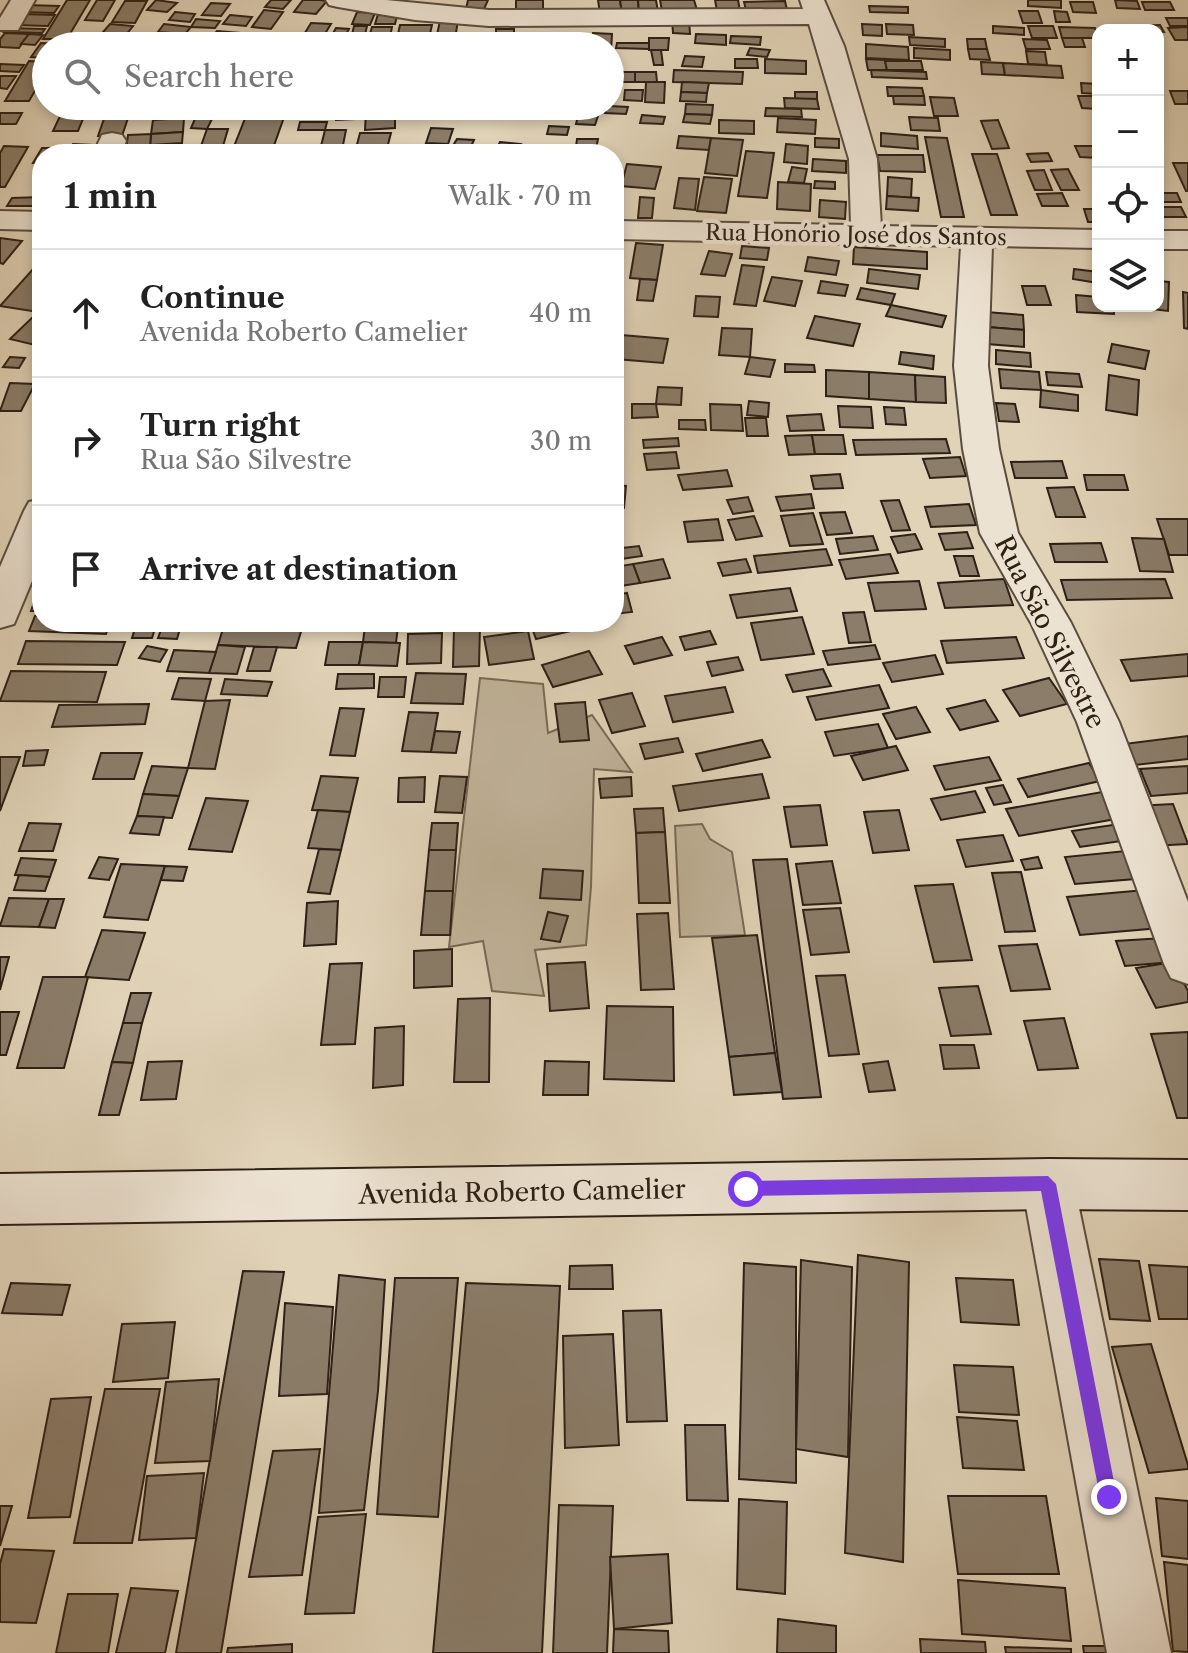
<!DOCTYPE html>
<html lang="en">
<head>
<meta charset="utf-8">
<style>
  body { margin:0; font-family:"Libre Caslon Text",serif; background:#f6f6f6; color:#222 }
  .controls { position:absolute; right:24px; top:24px; display:grid; overflow:hidden; border-radius:16px; box-shadow:0 4px 12px #0003 }
  .controls button { width:72px; height:72px; display:grid; place-items:center; padding:0; border:0; border-bottom:2px solid #e0e0e0; background:#fff; color:#222; font:40px sans-serif }
  .stop { position:absolute; width:24px; height:24px; margin:-18px; border:6px solid #7c3aed; border-radius:50%; background:#fff }
  .stop.end { background:#7c3aed; border-color:#fff; box-shadow:0 2px 8px #0008 }
  .list { margin:0; padding:0; list-style:none }
  h2 { display:flex; justify-content:space-between; align-items:center; height:104px; margin:0; padding:0 32px; font-size:34px }
  h2 small { font-size:26px; font-weight:400; color:#767676 }
  .list li { display:grid; grid-template-columns:52px 1fr auto; gap:24px; align-items:center; box-sizing:border-box; height:128px; padding:0 32px; border-top:2px solid #e0e0e0 }
  .list b { display:block; font-size:30px; white-space:nowrap }
  .list p { margin:0; font-size:26px; white-space:nowrap; color:#767676 }
  .list em { font-size:26px; font-style:normal; color:#767676 }
  .icon { flex:none; width:44px; height:44px; fill:none; stroke:currentColor; stroke-width:2; stroke-linecap:round; stroke-linejoin:round }
  .map { position:relative; flex:none; width:1188px; height:1653px; overflow:hidden }
  .search { position:absolute; background:#fff; box-shadow:0 4px 12px #0003; left:32px; top:32px; width:592px; height:88px; display:flex; align-items:center; gap:20px; box-sizing:border-box; padding:0 28px; border-radius:44px; color:#767676; font-size:30px }
  .panel { position:absolute; background:#fff; box-shadow:0 4px 12px #0003; left:32px; top:144px; width:592px; height:488px; border-radius:32px }
  .map>svg:first-child { display:block }
</style>
</head>
<body>
<div class="map">
<svg width="1188" height="1653" viewBox="0 0 1188 1653">
  <rect width="100%" height="100%" fill="#e1d3b8"/>
  <filter id="stains"><feTurbulence type="fractalNoise" baseFrequency=".0025" numOctaves="4"/><feColorMatrix values="0 0 0 0 .2 0 0 0 0 .09 0 0 0 0 .02 0 0 0 .5 -.17"/></filter>
  <radialGradient id="worn" r=".72"><stop offset=".6" stop-color="#630" stop-opacity="0"/><stop offset="1" stop-color="#630" stop-opacity=".3"/></radialGradient>
  <g fill="#c2b59c" stroke="#786a58" stroke-width="2">
    <path d="M480,678L543,684L548,733L592,715L632,772L594,769L591,887L586,945L535,950L544,996L492,991L483,941L449,947Z"/>
    <path d="M702,824L710,839L732,852L745,935L680,937L675,826Z"/>
  </g>
  <g fill="#8b7d6a" stroke="#2d2015" stroke-width="2">
    <path d="M67,0H90L67,39H43Z"/>
    <path d="M97,0H115L103,21L85,20Z"/>
    <path d="M156,0L177,3L167,12L147,10Z"/>
    <path d="M271,0H291L283,9L265,7Z"/>
    <path d="M303,0H320L327,1L316,14L294,12Z"/>
    <path d="M468,0H488L484,9H466Z"/>
    <rect x="516" y="0" width="27" height="13"/>
    <path d="M598,0H620L622,13L600,14Z"/>
    <path d="M620,0H638L639,13H622Z"/>
    <path d="M638,0H656L658,12L639,13Z"/>
    <path d="M660,0H694L697,10L662,11Z"/>
    <path d="M715,0H738L740,11H717Z"/>
    <path d="M1028,0H1061V8L1028,6Z"/>
    <path d="M1115,0L1137,1L1140,9L1117,8Z"/>
    <path d="M125,1H147L135,23L112,22Z"/>
    <path d="M785,1L787,10H746L744,2Z"/>
    <path d="M1070,2H1093L1096,13L1073,12Z"/>
    <path d="M1142,2H1170L1174,10H1145Z"/>
    <path d="M211,3L230,4L221,16L202,15Z"/>
    <path d="M25,5L59,6L54,13L20,12Z"/>
    <path d="M869,6L908,7V13L870,12Z"/>
    <path d="M264,10L283,12L271,29L252,27Z"/>
    <path d="M379,11L398,12L395,24H375Z"/>
    <path d="M1019,11H1038L1042,23H1023Z"/>
    <path d="M1054,11L1067,12L1070,22H1056Z"/>
    <path d="M175,12L195,14L190,22L169,20Z"/>
    <path d="M357,12L375,13L370,25L352,24Z"/>
    <path d="M21,14L55,15L48,26L14,25Z"/>
    <path d="M230,15L252,17L246,26L223,24Z"/>
    <path d="M1166,18H1188V26H1170Z"/>
    <path d="M196,19L220,21L215,28L191,27Z"/>
    <path d="M672,19H689L690,34L673,33Z"/>
    <path d="M458,20L455,39H436L440,21Z"/>
    <path d="M311,23L331,24L323,37L303,36Z"/>
    <path d="M110,24L133,26L121,41L97,39Z"/>
    <path d="M164,24L191,27L185,34L158,32Z"/>
    <path d="M862,24L882,25V36L863,35Z"/>
    <path d="M886,24L913,25L914,35L887,34Z"/>
    <path d="M400,25H432L428,43H396Z"/>
    <path d="M1160,25L1164,32L1126,30L1123,26Z"/>
    <path d="M354,26H367L364,39H351Z"/>
    <path d="M993,26L1024,28V35L993,33Z"/>
    <path d="M1028,26H1053L1057,38H1032Z"/>
    <path d="M372,27H392L390,37H369Z"/>
    <path d="M1059,27L1095,28L1098,38H1062Z"/>
    <path d="M1188,27V40H1175L1168,28Z"/>
    <path d="M7,28L45,29L42,33L4,32Z"/>
    <path d="M336,28L349,29L341,43L328,42Z"/>
    <path d="M496,29H514V37L496,38Z"/>
    <path d="M217,31L242,33L235,42L210,40Z"/>
    <path d="M5,33L29,34L19,48L0,47V39Z"/>
    <path d="M593,33L612,34L611,51L610,46H592Z"/>
    <path d="M29,34L43,35L35,45L21,44Z"/>
    <path d="M696,34L726,35V45L695,43Z"/>
    <path d="M537,35L570,36V46H536Z"/>
    <path d="M731,36L761,37L760,45L730,43Z"/>
    <path d="M464,37H486L484,46H463Z"/>
    <path d="M909,37L945,39V47L910,45Z"/>
    <path d="M302,38L322,40L318,46H297Z"/>
    <path d="M649,38H669L668,50H649Z"/>
    <path d="M1062,38H1082L1085,47H1065Z"/>
    <path d="M967,39H985L987,49H968Z"/>
    <path d="M1023,39L1047,40L1050,49H1026Z"/>
    <path d="M41,43L65,44L46,46V58L31,57Z"/>
    <path d="M617,43H649V49L616,48Z"/>
    <path d="M866,44L908,47L909,60L866,58Z"/>
    <path d="M750,48L770,50L767,57L747,55Z"/>
    <path d="M914,48L950,50V60L914,58Z"/>
    <path d="M968,49H987L990,60L970,59Z"/>
    <path d="M651,50H661L663,65H654Z"/>
    <path d="M1026,51L1045,52L1047,65L1028,64Z"/>
    <path d="M685,56L704,57L702,67L682,66Z"/>
    <path d="M735,59H757L758,68H735Z"/>
    <path d="M765,59L806,61V74L765,73Z"/>
    <path d="M866,59L885,60L887,70H868Z"/>
    <path d="M29,61L46,62V72L29,101H5Z"/>
    <path d="M885,61H921L923,70H887Z"/>
    <path d="M981,62L1003,63L1005,75L982,74Z"/>
    <path d="M1003,63L1061,66L1063,78L1005,75Z"/>
    <path d="M0,64L24,65L19,72L0,71Z"/>
    <path d="M674,70L743,72L742,84L673,82Z"/>
    <path d="M871,70L926,72L927,79L872,77Z"/>
    <rect x="613" y="72" width="22" height="10"/>
    <path d="M635,72H656L657,82H635Z"/>
    <path d="M0,76H16L7,89L0,88Z"/>
    <path d="M646,82H665L664,103L645,102Z"/>
    <path d="M682,82L709,83L707,93L681,92Z"/>
    <path d="M1081,83L1098,84V94L1082,93Z"/>
    <path d="M887,87L922,88L924,96H888Z"/>
    <path d="M625,90H643L642,101L624,100Z"/>
    <path d="M1170,91H1188V104H1175Z"/>
    <path d="M681,92L707,93L706,102L680,101Z"/>
    <rect x="795" y="92" width="22" height="7"/>
    <path d="M893,96H924L925,105L894,104Z"/>
    <path d="M1078,96H1092L1097,109L1082,108Z"/>
    <path d="M930,97L954,98L958,116H934Z"/>
    <path d="M784,98L817,99L819,109L785,108Z"/>
    <path d="M686,104L713,105L712,115L685,114Z"/>
    <path d="M88,106H122L119,113L85,114Z"/>
    <path d="M250,106H288L271,154H231Z"/>
    <path d="M607,106H610L628,107L626,114L605,113Z"/>
    <path d="M185,107L184,118L164,119L165,109Z"/>
    <path d="M766,108L801,109L802,117L765,116Z"/>
    <path d="M355,109V119L336,120L335,110Z"/>
    <path d="M395,111V128L365,130L366,112Z"/>
    <path d="M579,112L599,113L595,125L576,124Z"/>
    <path d="M0,113H22L16,124H0Z"/>
    <path d="M61,114H85L78,131H53Z"/>
    <path d="M197,114L214,115L207,129L191,128Z"/>
    <path d="M685,114L712,115L710,124L683,122Z"/>
    <path d="M129,115L122,136H98L105,116Z"/>
    <path d="M642,115L665,117L663,124L640,123Z"/>
    <path d="M909,117L938,118L940,131L911,130Z"/>
    <path d="M184,118L183,132L151,134L153,120Z"/>
    <path d="M778,118L816,120L815,134L777,132Z"/>
    <path d="M719,120L754,121V134L719,133Z"/>
    <path d="M998,120L1009,148L992,149L981,121Z"/>
    <path d="M300,122H327L325,130H298Z"/>
    <path d="M549,126L569,127L567,135L547,134Z"/>
    <path d="M431,128L453,129L448,144L426,143Z"/>
    <path d="M207,129H228L223,146H201Z"/>
    <path d="M325,130H346L342,150H320Z"/>
    <path d="M183,132L182,143L150,145L151,134Z"/>
    <path d="M360,133H391L386,152H355Z"/>
    <path d="M881,133L917,136L918,149L881,146Z"/>
    <path d="M151,134L150,148L126,150L128,135Z"/>
    <path d="M679,136L711,138L709,150L677,148Z"/>
    <path d="M925,137L947,138L964,217H941Z"/>
    <path d="M711,138L743,140L737,176L705,173Z"/>
    <path d="M815,138L839,139V148L815,147Z"/>
    <path d="M457,139L474,140L469,151L451,149Z"/>
    <path d="M577,139H598L595,154H575Z"/>
    <path d="M500,142L521,144L516,154H494Z"/>
    <path d="M73,144L93,145L88,154H67Z"/>
    <path d="M786,144L808,146L807,164L784,162Z"/>
    <path d="M4,146L28,147L5,187H0V153Z"/>
    <path d="M1075,146H1098V158L1080,157Z"/>
    <path d="M42,148H63L60,154H42V163H33Z"/>
    <path d="M746,151L774,153L767,198L738,196Z"/>
    <path d="M1048,153L1052,161L1031,162L1027,154Z"/>
    <path d="M972,154H997L1017,215H991Z"/>
    <path d="M877,155H923L925,172L880,171Z"/>
    <path d="M813,159L846,161V173L812,171Z"/>
    <path d="M1173,163H1188V191H1186Z"/>
    <path d="M627,164L661,167L655,189L621,186Z"/>
    <path d="M792,167L807,169L804,183L788,182Z"/>
    <path d="M1068,169L1079,190H1061L1051,170Z"/>
    <path d="M1044,170L1052,190H1035L1027,171Z"/>
    <path d="M704,177L732,179L726,213L697,211Z"/>
    <path d="M888,177L912,179L911,198L887,196Z"/>
    <path d="M679,178L699,179L695,210L674,208Z"/>
    <path d="M815,181L835,182V189L814,188Z"/>
    <path d="M778,182L811,184L810,211L777,209Z"/>
    <path d="M1062,193L1068,206H1042L1037,194Z"/>
    <path d="M1158,193H1177L1181,202H1160Z"/>
    <path d="M887,196L919,198L918,211L886,209Z"/>
    <path d="M42,197L39,206H7L12,198Z"/>
    <path d="M640,197L654,198L652,218H638Z"/>
    <path d="M820,200L846,202L845,219L819,217Z"/>
    <path d="M1158,207H1181L1186,217H1158Z"/>
    <path d="M1084,209H1098V222H1088Z"/>
    <path d="M0,238L22,241L3,264L0,263Z"/>
    <path d="M636,243L663,245L657,280L630,278Z"/>
    <path d="M742,246L769,248L767,260L740,258Z"/>
    <path d="M854,247L927,252V269L853,264Z"/>
    <path d="M709,251L732,254L725,276L701,274Z"/>
    <path d="M808,257L839,261L836,275L805,271Z"/>
    <path d="M42,259V307L38,312L0,306Z"/>
    <path d="M742,265L764,267L756,306L734,304Z"/>
    <path d="M869,269L920,275L918,289L867,283Z"/>
    <path d="M1074,269L1098,272V283L1073,279Z"/>
    <path d="M772,277L802,281L795,306L764,301Z"/>
    <path d="M640,279L657,280L653,301L637,300Z"/>
    <path d="M821,281L848,285L845,296L818,293Z"/>
    <path d="M1158,281L1169,282L1168,311L1135,307L1158,306Z"/>
    <path d="M1022,286H1045L1051,305H1027Z"/>
    <path d="M861,288L895,294L891,305L857,299Z"/>
    <path d="M1183,292L1188,293V329L1184,328Z"/>
    <path d="M1076,295L1098,297V306H1113L1114,314L1077,312Z"/>
    <path d="M696,296L720,297L718,317L694,316Z"/>
    <path d="M891,305L946,316L942,327L886,316Z"/>
    <path d="M38,312L42,313V338L35,345L10,339Z"/>
    <path d="M986,312L1023,315L1024,330L987,327Z"/>
    <path d="M815,316L860,324L853,346L807,338Z"/>
    <path d="M987,327L1024,330V347L987,344Z"/>
    <path d="M722,328L752,329L750,357L719,355Z"/>
    <path d="M621,335L668,339L663,363L616,359Z"/>
    <path d="M1112,344L1149,351L1145,369L1108,362Z"/>
    <path d="M996,350L1030,353L1031,367L996,364Z"/>
    <path d="M901,352L934,356L933,369L899,364Z"/>
    <path d="M10,357L25,358L19,368L3,367Z"/>
    <path d="M750,357L775,360L770,377L745,374Z"/>
    <path d="M785,364L814,365L815,372H785Z"/>
    <path d="M999,369L1039,372L1041,390L1001,388Z"/>
    <path d="M826,370L869,372V399L826,396Z"/>
    <path d="M869,372L915,375L916,402L869,399Z"/>
    <path d="M1046,372L1079,374L1082,387L1048,385Z"/>
    <path d="M915,375L945,377L946,403L916,402Z"/>
    <path d="M1109,375L1139,380L1137,415L1106,410Z"/>
    <path d="M10,383L35,384L21,411H0Z"/>
    <path d="M658,387L682,388L681,405L656,404Z"/>
    <path d="M1041,390L1078,395V411L1040,407Z"/>
    <path d="M749,401L769,403L768,417L747,415Z"/>
    <path d="M996,403L1015,404L1019,422L999,421Z"/>
    <path d="M632,404H656L658,417L632,418Z"/>
    <path d="M710,404L741,405L743,431L711,430Z"/>
    <path d="M838,406L871,407L873,428L840,427Z"/>
    <path d="M884,407L904,408L906,425L886,424Z"/>
    <path d="M821,414L824,430L790,431L787,416Z"/>
    <path d="M745,418H766L768,436H747Z"/>
    <path d="M679,420H705L706,430L679,429Z"/>
    <path d="M812,435L815,454L789,455L785,436Z"/>
    <path d="M812,435H843L846,454H815Z"/>
    <path d="M678,438L679,446L644,448L643,440Z"/>
    <path d="M946,439L950,453L856,455L853,440Z"/>
    <path d="M676,452L679,468L647,470L644,454Z"/>
    <path d="M960,457L966,476L930,478L923,459Z"/>
    <path d="M1062,461L1067,478H1015L1011,462Z"/>
    <path d="M727,470L732,486L683,490L678,475Z"/>
    <path d="M840,474L843,488L814,489L811,476Z"/>
    <path d="M1084,475H1124L1128,490H1087Z"/>
    <path d="M614,485L626,486L624,508L614,507Z"/>
    <path d="M1074,487L1085,517H1056L1047,488Z"/>
    <path d="M811,494L814,508L781,511L776,497Z"/>
    <path d="M748,497L753,511L733,514L727,500Z"/>
    <path d="M899,500L910,530L892,531L881,501Z"/>
    <path d="M969,504L976,525L931,527L925,507Z"/>
    <path d="M845,512L852,533L827,535L820,513Z"/>
    <path d="M813,513L823,544L790,546L781,516Z"/>
    <path d="M754,516L762,536L736,540L728,520Z"/>
    <path d="M718,519L723,540L688,542L684,522Z"/>
    <path d="M1157,519H1188V555H1169Z"/>
    <path d="M967,532L973,548L945,550L939,534Z"/>
    <path d="M915,534L922,549L898,553L891,537Z"/>
    <path d="M873,536L878,550L840,554L836,539Z"/>
    <path d="M1132,538L1164,539L1173,572L1140,571Z"/>
    <path d="M1101,543L1107,562H1055L1050,544Z"/>
    <path d="M639,546L642,556L614,560V549Z"/>
    <path d="M826,549L832,565L758,573L754,556Z"/>
    <path d="M890,554L898,573L846,579L839,560Z"/>
    <path d="M954,556H973L979,576H960Z"/>
    <path d="M663,559L670,578L640,583L633,564Z"/>
    <path d="M746,559L751,572L723,576L718,563Z"/>
    <path d="M633,564L640,583L614,587V567Z"/>
    <path d="M1004,579L1013,605L945,608L938,583Z"/>
    <path d="M1165,579L1172,598L1067,600L1061,580Z"/>
    <path d="M919,581L926,609L875,611L868,583Z"/>
    <path d="M39,587H42V611H31Z"/>
    <path d="M790,588L797,611L737,618L730,595Z"/>
    <path d="M627,593L632,612L614,614V595Z"/>
    <path d="M864,612L871,642L849,643L843,613Z"/>
    <path d="M35,616H42V622H110L106,634L29,631Z"/>
    <path d="M802,617L814,654L761,660L751,623Z"/>
    <path d="M137,622H157L152,638H132Z"/>
    <path d="M164,622H182L177,639L158,638Z"/>
    <path d="M225,622H304L296,648L218,645Z"/>
    <path d="M530,622H572L575,630L536,639Z"/>
    <path d="M365,626H398L396,643L363,642Z"/>
    <path d="M480,626L479,666L453,667L454,627Z"/>
    <path d="M528,631L534,659L489,665L484,637Z"/>
    <path d="M710,631L716,644L685,650L680,637Z"/>
    <path d="M442,633L441,663L407,664L408,634Z"/>
    <path d="M662,637L672,655L634,664L625,646Z"/>
    <path d="M1016,637L1024,658L947,663L941,641Z"/>
    <path d="M26,641L125,642L117,665L18,664Z"/>
    <path d="M329,642H363L359,665H325Z"/>
    <path d="M363,642L400,643L397,666L359,665Z"/>
    <path d="M218,645L245,647L237,674L209,673Z"/>
    <path d="M875,645L880,659L828,665L823,651Z"/>
    <path d="M147,646L167,650L160,662L139,658Z"/>
    <path d="M254,647H277L270,671H247Z"/>
    <path d="M174,650L216,652L209,673L167,671Z"/>
    <path d="M589,651L602,674L553,687L542,665Z"/>
    <path d="M1188,654V676L1131,681L1121,660Z"/>
    <path d="M935,655L943,674L892,682L883,663Z"/>
    <path d="M738,657L743,670L712,676L707,662Z"/>
    <path d="M823,669L831,686L793,692L786,675Z"/>
    <path d="M11,671L106,672L97,702L0,701Z"/>
    <path d="M416,673L466,674L463,704L411,703Z"/>
    <path d="M338,674H374V688L336,689Z"/>
    <path d="M380,677H406L404,697H378Z"/>
    <path d="M179,678L211,679L205,701L172,699Z"/>
    <path d="M1049,678L1067,704L1020,716L1003,690Z"/>
    <path d="M225,679L272,682L267,696L221,694Z"/>
    <path d="M879,685L889,708L816,720L807,697Z"/>
    <path d="M725,687L733,712L673,722L665,696Z"/>
    <path d="M632,693L645,726L612,733L599,700Z"/>
    <path d="M230,700L215,769L188,768L205,701Z"/>
    <path d="M985,700L998,721L960,730L947,709Z"/>
    <path d="M585,702L589,740L560,742L555,704Z"/>
    <path d="M149,704L145,724L52,727L59,705Z"/>
    <path d="M916,707L930,732L896,739L883,714Z"/>
    <path d="M340,708L364,709L355,756L330,755Z"/>
    <path d="M409,712L438,713L431,752L402,751Z"/>
    <path d="M878,724L888,748L834,756L825,732Z"/>
    <path d="M435,731L460,732L456,753L431,752Z"/>
    <path d="M1188,736V759L1135,765L1124,744Z"/>
    <path d="M678,738L683,752L645,759L640,744Z"/>
    <path d="M762,740L770,757L703,771L696,754Z"/>
    <path d="M896,746L908,770L863,780L851,756Z"/>
    <path d="M48,750L44,765L23,766L26,751Z"/>
    <path d="M101,753H142L134,779H93Z"/>
    <path d="M0,757H20L0,811Z"/>
    <path d="M989,757L1001,780L945,790L934,766Z"/>
    <path d="M1089,763L1100,781L1028,797L1018,779Z"/>
    <path d="M152,766L188,768L179,796L143,794Z"/>
    <path d="M1188,766V793L1151,796L1140,769Z"/>
    <path d="M762,774L769,798L679,811L673,786Z"/>
    <path d="M321,776L358,778L350,812L312,810Z"/>
    <path d="M440,776L467,777L462,813L435,812Z"/>
    <path d="M425,777L424,802H398L399,778Z"/>
    <path d="M631,777L632,796L601,798L599,779Z"/>
    <path d="M1003,785L1011,802L994,805L986,788Z"/>
    <path d="M975,791L985,812L941,820L931,799Z"/>
    <path d="M1102,792L1116,819L1019,836L1006,809Z"/>
    <path d="M143,794L179,796L172,818L137,816Z"/>
    <path d="M206,798L248,801L232,852L189,849Z"/>
    <path d="M1173,804L1188,844L1151,846L1136,806Z"/>
    <path d="M820,805L827,845L791,847L784,807Z"/>
    <path d="M663,808L665,832L636,833L634,809Z"/>
    <path d="M318,810L350,812L341,850L308,848Z"/>
    <path d="M899,810L909,850L873,853L864,812Z"/>
    <path d="M137,816L164,817L159,835L130,833Z"/>
    <path d="M29,823L61,824L53,851H19Z"/>
    <path d="M432,823H458L456,850H429Z"/>
    <path d="M1126,823L1135,839L1080,847L1072,831Z"/>
    <path d="M665,832L670,903H639L636,833Z"/>
    <path d="M1003,835L1013,861L966,867L957,840Z"/>
    <path d="M319,849L341,850L330,894L308,892Z"/>
    <path d="M429,850H456L453,891H425Z"/>
    <path d="M1136,850L1147,878L1075,884L1065,857Z"/>
    <path d="M99,857L118,859L109,880L89,878Z"/>
    <path d="M1038,857L1042,868L1025,870L1021,860Z"/>
    <path d="M21,858L56,860L50,877L15,875Z"/>
    <path d="M787,859L821,1097L783,1099L753,860Z"/>
    <path d="M832,861L841,903L803,905L796,864Z"/>
    <path d="M121,864L165,866L148,920L104,917Z"/>
    <path d="M165,866L187,867L183,881L161,880Z"/>
    <path d="M543,869L583,871L581,900L540,898Z"/>
    <path d="M1021,872L1035,931L1005,932L992,873Z"/>
    <path d="M19,875L50,877L45,891L14,890Z"/>
    <path d="M953,884L972,960L934,962L915,886Z"/>
    <path d="M1145,890L1160,928L1080,935L1067,897Z"/>
    <path d="M425,891H453L450,935H421Z"/>
    <path d="M9,898L49,899L39,927L0,926Z"/>
    <path d="M49,899H64L55,928L39,927Z"/>
    <path d="M338,901L336,944L304,946L307,903Z"/>
    <path d="M840,908L849,952L811,955L803,910Z"/>
    <path d="M548,912L568,916L560,942L541,939Z"/>
    <path d="M668,913L674,989L641,990L637,914Z"/>
    <path d="M102,930L145,933L129,980L85,977Z"/>
    <path d="M757,935L775,1053L729,1057L712,938Z"/>
    <path d="M1164,938L1173,962L1125,966L1116,941Z"/>
    <path d="M1037,944L1050,989L1011,991L999,946Z"/>
    <path d="M452,949V986L414,988V951Z"/>
    <path d="M0,957H9L0,990Z"/>
    <path d="M585,962L589,1008L550,1011L547,964Z"/>
    <path d="M1173,962L1188,991V1002L1156,1008L1136,968Z"/>
    <path d="M362,963L355,1044L321,1045L330,964Z"/>
    <path d="M845,975L859,1054L829,1056L816,976Z"/>
    <path d="M43,977H88L64,1068H17Z"/>
    <path d="M978,986L991,1034L951,1036L939,988Z"/>
    <path d="M131,993H151L142,1023H123Z"/>
    <path d="M490,998L489,1082H454L458,999Z"/>
    <path d="M607,1006L673,1007L674,1081L604,1079Z"/>
    <path d="M0,1012H19L6,1055H0Z"/>
    <path d="M1064,1018L1078,1068L1038,1070L1024,1021Z"/>
    <path d="M123,1023H142L133,1063L112,1062Z"/>
    <path d="M404,1026L403,1085L373,1088L375,1028Z"/>
    <path d="M1188,1032V1118H1177L1151,1034Z"/>
    <path d="M940,1045H974L979,1068L944,1069Z"/>
    <path d="M775,1053L782,1092L734,1095L729,1057Z"/>
    <path d="M182,1061L176,1099L141,1100L148,1062Z"/>
    <path d="M545,1061L589,1062L588,1095H543Z"/>
    <path d="M888,1061L895,1090L869,1092L863,1064Z"/>
    <path d="M112,1062L133,1063L119,1115H99Z"/>
    <path d="M858,1255L909,1262L903,1562L845,1553Z"/>
    <path d="M1099,1259L1139,1261L1150,1321L1110,1319Z"/>
    <path d="M801,1260L852,1267L848,1457L796,1449Z"/>
    <path d="M744,1263L796,1267V1483L739,1479Z"/>
    <path d="M612,1265L613,1289H569L570,1266Z"/>
    <path d="M1149,1265L1188,1267V1319H1159Z"/>
    <path d="M243,1271L284,1272L221,1653H176Z"/>
    <path d="M339,1275L385,1280L378,1391L364,1510L319,1513Z"/>
    <path d="M395,1278H458L438,1517L377,1514Z"/>
    <path d="M956,1278L1013,1280L1019,1325L961,1322Z"/>
    <path d="M11,1283L70,1285L62,1315L2,1313Z"/>
    <path d="M466,1283L560,1286L542,1653H433Z"/>
    <path d="M285,1303L333,1307L327,1394L279,1396Z"/>
    <path d="M661,1310L667,1421L627,1422L623,1311Z"/>
    <path d="M175,1322L168,1378L113,1382L122,1324Z"/>
    <path d="M613,1334L619,1445L565,1448L563,1336Z"/>
    <path d="M1151,1344L1188,1465V1469L1149,1473L1112,1347Z"/>
    <path d="M954,1365L1013,1367L1019,1415L959,1412Z"/>
    <path d="M219,1379L210,1461L155,1463L166,1382Z"/>
    <path d="M105,1389H160L132,1543H74Z"/>
    <path d="M91,1397L70,1517L28,1518L51,1399Z"/>
    <path d="M957,1417L1017,1421L1024,1470L963,1468Z"/>
    <path d="M685,1425H725L728,1501L687,1500Z"/>
    <path d="M320,1449L302,1575L249,1577L273,1451Z"/>
    <path d="M204,1473L196,1538L139,1540L147,1476Z"/>
    <path d="M948,1496H1046L1059,1574H958Z"/>
    <path d="M1156,1498L1188,1501V1559L1162,1556Z"/>
    <path d="M739,1499L787,1502L785,1594L737,1589Z"/>
    <path d="M559,1505L613,1506L607,1653H553Z"/>
    <path d="M0,1506H12L0,1546Z"/>
    <path d="M366,1514L354,1613L305,1614L318,1517Z"/>
    <path d="M4,1549L54,1551L36,1623L0,1622V1564Z"/>
    <path d="M668,1554L672,1623L614,1629L610,1557Z"/>
    <path d="M1164,1562L1188,1565V1652L1173,1651Z"/>
    <path d="M958,1580L1065,1588L1071,1641L962,1634Z"/>
    <path d="M131,1588L178,1591L165,1653H116Z"/>
    <path d="M68,1594H118L108,1653H56Z"/>
    <path d="M778,1619L836,1626V1653H777Z"/>
    <path d="M614,1629L668,1631L669,1653H613Z"/>
    <path d="M920,1639L985,1642L986,1653H921Z"/>
    <path d="M292,1644V1653H227L228,1648Z"/>
    <path d="M1083,1646H1110L1111,1653H1084Z"/>
    <path d="M1005,1647L1071,1649V1653H1006Z"/>
  </g>
  <g fill="none" stroke-linecap="round" stroke-linejoin="round">
    <g stroke="#5a4d3e" stroke-width="4">
      <g id="minor">
        <path d="M11,0H35L18,30H0V18Z"/>
        <path d="M326,0H386L489,10L803,9L800,0H824L844,46L877,159L881,226L1098,230V248L992,246L988,366L999,449L1018,533L1071,623L1119,722L1188,902V984L1171,978L1164,964L1077,722L1031,623L980,533L963,449L954,366L961,246L614,239V221L851,225L849,159L809,24L489,26L415,20L338,7L329,5Z"/>
        <path d="M112,133L122,135L126,141L121,154H93L102,135Z"/>
        <path d="M0,211L42,212V230L0,229Z"/>
        <rect x="1158" y="231" width="30" height="18"/>
        <path d="M42,499V557L14,624L0,628V567L24,511L29,502Z"/>
        <path d="M1048,1159L1066,1166L1074,1184L1171,1653H1107L1022,1184L1030,1166Z"/>
      </g>
    </g>
    <g stroke="#2d2015" stroke-width="4">
      <path id="secondary" d="M1048,1159L1188,1160V1210L1048,1209L0,1224V1174Z"/>
    </g>
    <use href="#minor" fill="#ece2d1" fill-rule="evenodd"/>
    <use href="#secondary" fill="#ece2d1" fill-rule="evenodd"/>
  </g>
  <path fill="#7c3aed" d="M1048,1176L1056,1184L1117,1497L1115,1503L1109,1505L1102,1503L1100,1497L1041,1191L746,1196L738,1189L746,1181Z"/>
  <g text-anchor="middle" dominant-baseline="central" stroke-width="8" stroke-linejoin="round" paint-order="stroke">
    <g font-size="22" fill="#2d2015" stroke="#ece2d1">
      <text transform="translate(856 235) rotate(1)">Rua Honório José dos Santos</text>
    </g>
    <g font-size="26" fill="#2d2015" stroke="#ece2d1">
      <text transform="translate(1050 632) rotate(63)">Rua São Silvestre</text>
      <text transform="translate(522 1192) rotate(-1)">Avenida Roberto Camelier</text>
    </g>
  </g>
  <rect width="100%" height="100%" filter="url(#stains)"/>
  <rect width="100%" height="100%" fill="url(#worn)"/>
</svg>
<div class="controls">
<button>+</button>
<button>−</button>
<button><svg class="icon" aria-label="locate" viewBox="0 0 24 24"><circle cx="12" cy="12" r="6"/><path d="M12 2v4M12 18v4M2 12h4M18 12h4"/></svg></button>
<button><svg class="icon" aria-label="layers" viewBox="0 0 24 24"><path d="M12 4l9 5-9 5-9-5zM3 14l9 5 9-5"/></svg></button>
</div>
<div class="stop" style="left:746px;top:1189px"></div>
<div class="stop end" style="left:1109px;top:1497px"></div>
<div class="search"><svg class="icon" aria-label="search" viewBox="0 0 24 24"><circle cx="10" cy="10" r="6"/><path d="M15 15l6 6"/></svg>Search here</div>
<section class="panel">
<h2>1 min<small>Walk · 70 m</small></h2>
<ul class="list">
<li><svg class="icon" aria-label="ahead" viewBox="0 0 24 24"><path d="M12 20V5M6 11l6-6 6 6"/></svg><div><b>Continue</b><p>Avenida Roberto Camelier</p></div><em>40 m</em></li>
<li><svg class="icon" aria-label="right" viewBox="0 0 24 24"><path d="M7 20v-9h11M14 6l5 5-5 5"/></svg><div><b>Turn right</b><p>Rua São Silvestre</p></div><em>30 m</em></li>
<li><svg class="icon" aria-label="arrive" viewBox="0 0 24 24"><path d="M6 21V4h12l-3 4 3 4H6"/></svg><div><b>Arrive at destination</b></div></li>
</ul>
</section>
</div>
</body>
</html>
